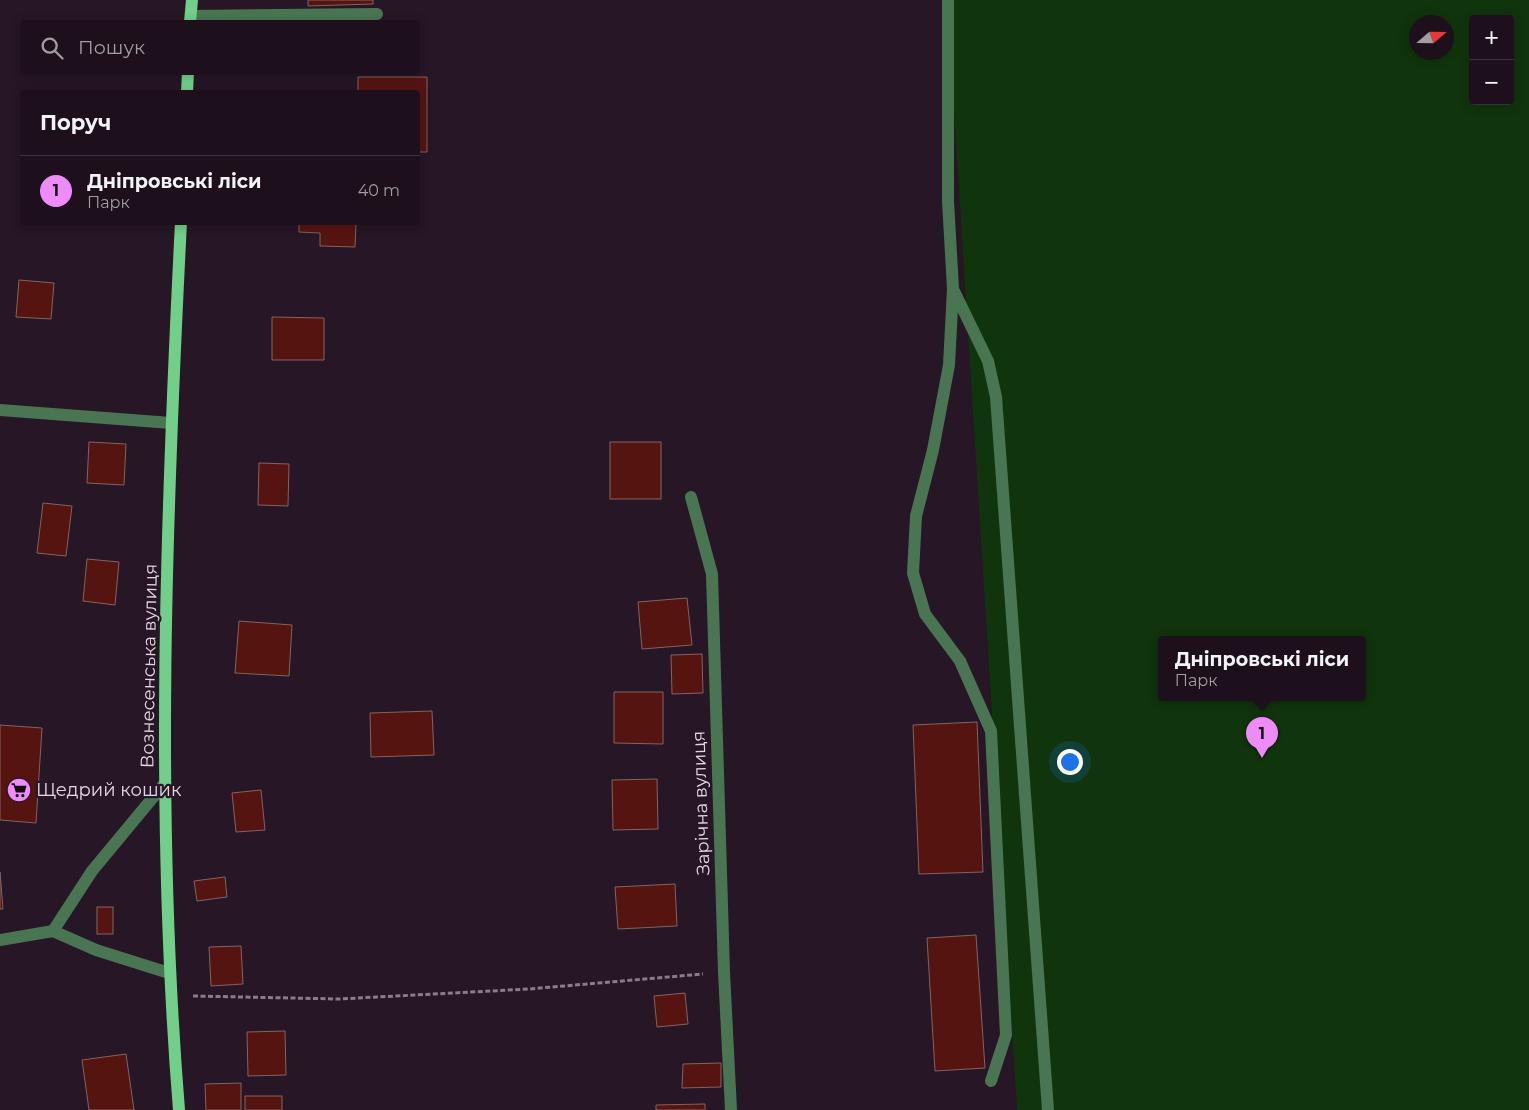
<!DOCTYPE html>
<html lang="uk">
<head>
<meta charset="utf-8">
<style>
  body { margin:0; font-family:Montserrat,sans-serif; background:#251925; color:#f1f3f6 }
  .controls { position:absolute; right:15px; top:15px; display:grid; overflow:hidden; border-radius:5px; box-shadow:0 2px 12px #0003 }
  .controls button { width:45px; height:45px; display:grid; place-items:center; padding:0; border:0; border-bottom:1px solid #3b303b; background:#1d101c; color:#f1f3f6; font:25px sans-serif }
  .compass { position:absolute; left:1409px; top:15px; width:45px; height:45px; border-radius:50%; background:#1d101c; box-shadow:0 2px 12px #0003; rotate:70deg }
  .you { position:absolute; left:1069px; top:761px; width:18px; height:18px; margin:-12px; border:4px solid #fff; border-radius:50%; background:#1a73e8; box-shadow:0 0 0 8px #1a73e833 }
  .badge { display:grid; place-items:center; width:32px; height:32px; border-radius:50%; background:#ed8cf9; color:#111; font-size:16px; font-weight:700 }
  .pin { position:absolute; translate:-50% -41px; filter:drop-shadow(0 1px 2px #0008) }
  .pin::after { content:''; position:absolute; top:26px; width:18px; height:15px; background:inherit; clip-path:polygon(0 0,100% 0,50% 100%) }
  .popup { position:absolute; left:1158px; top:636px; width:208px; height:65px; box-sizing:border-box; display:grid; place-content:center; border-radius:5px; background:#1d101c; filter:drop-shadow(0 1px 4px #0005); font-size:16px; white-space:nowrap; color:#a09da3 }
  .popup b { font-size:19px; color:#f1f3f6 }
  .popup::after { content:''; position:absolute; left:50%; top:100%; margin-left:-10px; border:10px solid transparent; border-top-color:#1d101c }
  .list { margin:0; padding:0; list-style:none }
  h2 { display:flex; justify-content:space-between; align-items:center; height:65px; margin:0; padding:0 20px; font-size:21px }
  h2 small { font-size:16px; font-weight:400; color:#a09da3 }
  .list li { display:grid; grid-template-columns:32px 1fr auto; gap:15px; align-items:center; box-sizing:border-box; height:70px; padding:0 20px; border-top:1px solid #3b303b }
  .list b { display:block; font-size:19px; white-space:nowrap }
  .list p { margin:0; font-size:16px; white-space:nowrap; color:#a09da3 }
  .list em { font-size:16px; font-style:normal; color:#a09da3 }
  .icon { flex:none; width:28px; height:28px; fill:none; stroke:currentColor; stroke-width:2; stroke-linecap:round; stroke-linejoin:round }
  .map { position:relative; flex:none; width:1529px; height:1110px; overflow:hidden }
  .search { position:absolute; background:#1d101c; box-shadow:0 2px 12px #0003; left:20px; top:20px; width:400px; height:55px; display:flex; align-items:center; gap:12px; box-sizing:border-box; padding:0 18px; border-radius:5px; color:#a09da3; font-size:19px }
  .panel { position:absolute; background:#1d101c; box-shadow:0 2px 12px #0003; left:20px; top:90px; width:400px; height:135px; border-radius:5px }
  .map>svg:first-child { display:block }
</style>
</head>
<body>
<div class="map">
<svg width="1529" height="1110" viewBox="0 0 1529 1110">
  <rect width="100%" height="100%" fill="#271626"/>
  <path fill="#10340c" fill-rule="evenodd" d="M947,0H1529V1110H1017ZM1473,19H1510V101H1473ZM1416,22H1446V52H1416ZM1162,639H1362V697H1162Z"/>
  <g fill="#561411" stroke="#816460">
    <path d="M308,0H373V4L308,6Z"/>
    <path d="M358,77H427V152H418V92H358Z"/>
    <path d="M299,222H356L355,247L320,246V233L299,232Z"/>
    <path d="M19,280L54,283L51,319L16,317Z"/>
    <path d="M272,317L324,318V360H272Z"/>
    <path d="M89,442L126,444L124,485L87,483Z"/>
    <rect x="610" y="442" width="51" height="57"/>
    <path d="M259,463L289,464L288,506L258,505Z"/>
    <path d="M43,503L72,506L66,556L37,553Z"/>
    <path d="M87,559L119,562L115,605L83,601Z"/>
    <path d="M687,598L692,645L642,649L638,602Z"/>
    <path d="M239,621L292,625L289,676L235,673Z"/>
    <path d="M702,654L703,693L672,694L671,655Z"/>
    <path d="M614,692H663V744L614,743Z"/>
    <path d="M432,711L434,755L371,757L370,713Z"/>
    <path d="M977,722L983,872L919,874L913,725Z"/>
    <path d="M0,725L42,728L36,823L0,820Z"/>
    <path d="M657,779L658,829L613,830L612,780Z"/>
    <path d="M261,790L265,830L236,832L232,793Z"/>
    <path d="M0,872L3,909H0Z"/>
    <path d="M225,877L227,897L197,901L194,881Z"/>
    <path d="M675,884L677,926L618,929L615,887Z"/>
    <rect x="97" y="907" width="16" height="27"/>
    <path d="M976,935L985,1068L935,1071L927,938Z"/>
    <path d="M241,946L243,984L211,986L209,947Z"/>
    <path d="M685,993L688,1024L657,1027L654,996Z"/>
    <path d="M285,1031L286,1075L248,1076L247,1032Z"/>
    <path d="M126,1054L134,1110H89L82,1060Z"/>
    <path d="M721,1063V1087L682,1088L683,1064Z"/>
    <path d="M241,1083V1110H206L205,1084Z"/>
    <rect x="245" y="1096" width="37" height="14"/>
    <path d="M705,1104V1110H656V1105Z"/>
  </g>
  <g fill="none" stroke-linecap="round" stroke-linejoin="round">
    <path stroke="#8a7c89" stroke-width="3" stroke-dasharray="5 2.5" stroke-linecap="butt" d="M193,996L339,999L529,989L703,974"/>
    <g stroke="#4a7553" stroke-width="12">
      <path d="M948,0V201L953,289L949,365L933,450L916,516L913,573L925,614L960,661L991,731L1006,1035L991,1081"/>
      <path d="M191,16L377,14"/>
      <path d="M954,291L988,361L996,397L1048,1110"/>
      <path d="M0,410L171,423"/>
      <path d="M691,497L712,574L724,972L731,1110"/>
      <path d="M53,931L92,871L165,783"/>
      <path d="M0,940L53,931L96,950L169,973"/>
    </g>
    <g stroke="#72cf89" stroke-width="12">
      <path d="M190,22L192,0"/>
      <path d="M187,92L188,72"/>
      <path d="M179,1110C155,815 166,518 181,222"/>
    </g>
  </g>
  <defs>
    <g id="supermarket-disc" transform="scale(1.25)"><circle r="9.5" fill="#ed8cf9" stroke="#271626"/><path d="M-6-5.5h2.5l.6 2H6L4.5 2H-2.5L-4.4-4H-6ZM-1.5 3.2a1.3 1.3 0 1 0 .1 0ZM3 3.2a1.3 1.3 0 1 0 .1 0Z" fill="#111"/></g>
  </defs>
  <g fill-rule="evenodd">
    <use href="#supermarket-disc" x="19" y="790"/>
  </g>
  <g text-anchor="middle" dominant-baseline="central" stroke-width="4.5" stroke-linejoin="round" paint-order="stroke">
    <g font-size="18" fill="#e2d7e1" stroke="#271626">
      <text transform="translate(149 666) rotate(-89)">Вознесенська вулиця</text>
      <text transform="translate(701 803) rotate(-92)">Зарічна вулиця</text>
    </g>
    <g font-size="18" fill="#e2d7e1" stroke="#271626" text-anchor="start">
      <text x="36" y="790">Щедрий кошик</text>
    </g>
  </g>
</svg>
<div class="controls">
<button>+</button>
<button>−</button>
</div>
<svg class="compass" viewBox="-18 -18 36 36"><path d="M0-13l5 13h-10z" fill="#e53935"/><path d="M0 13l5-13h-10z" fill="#a09da3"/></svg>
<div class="you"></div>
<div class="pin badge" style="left:1262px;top:758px">1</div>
<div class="popup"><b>Дніпровські ліси</b>Парк</div>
<div class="search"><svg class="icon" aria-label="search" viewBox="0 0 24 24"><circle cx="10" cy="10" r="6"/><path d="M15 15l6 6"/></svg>Пошук</div>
<section class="panel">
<h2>Поруч<small></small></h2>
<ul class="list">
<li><span class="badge">1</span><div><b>Дніпровські ліси</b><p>Парк</p></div><em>40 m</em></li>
</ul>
</section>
</div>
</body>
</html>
